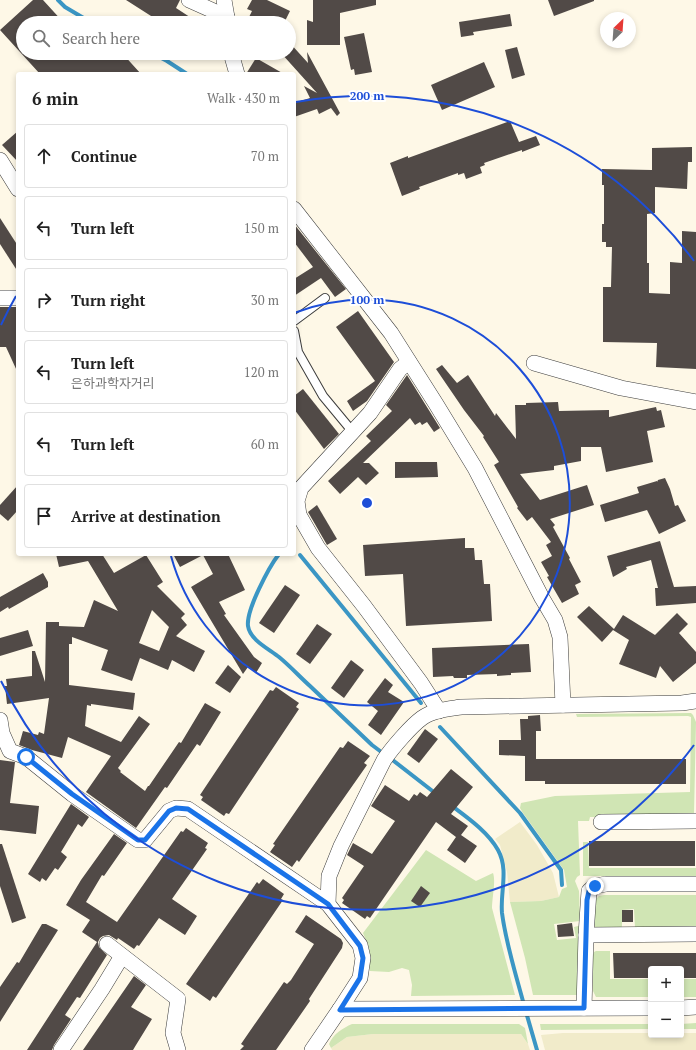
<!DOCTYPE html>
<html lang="en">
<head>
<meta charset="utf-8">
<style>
  body { margin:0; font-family:"PT Serif","Noto Sans KR",serif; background:#f6f6f6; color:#222 }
  .controls { position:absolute; right:12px; bottom:12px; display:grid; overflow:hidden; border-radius:4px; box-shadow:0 2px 6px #0003 }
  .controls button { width:36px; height:36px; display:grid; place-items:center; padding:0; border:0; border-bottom:1px solid #e0e0e0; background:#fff; color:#222; font:20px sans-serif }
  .compass { position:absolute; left:600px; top:12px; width:36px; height:36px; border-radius:50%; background:#fff; box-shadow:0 2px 6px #0003; rotate:25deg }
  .stop { position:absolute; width:12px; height:12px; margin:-9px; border:3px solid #1a73e8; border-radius:50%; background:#fff }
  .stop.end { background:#1a73e8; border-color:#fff; box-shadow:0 1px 4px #0008 }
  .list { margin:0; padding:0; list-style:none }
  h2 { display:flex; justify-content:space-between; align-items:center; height:52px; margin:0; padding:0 16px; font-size:17px }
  h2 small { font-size:13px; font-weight:400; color:#767676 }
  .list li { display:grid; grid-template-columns:26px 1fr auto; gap:12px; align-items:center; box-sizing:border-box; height:64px; margin:0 8px 8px; padding:0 8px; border:1px solid #e0e0e0; border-radius:4px }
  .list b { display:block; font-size:15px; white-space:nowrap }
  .list p { margin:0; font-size:13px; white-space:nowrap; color:#767676 }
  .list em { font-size:13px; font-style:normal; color:#767676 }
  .icon { flex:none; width:22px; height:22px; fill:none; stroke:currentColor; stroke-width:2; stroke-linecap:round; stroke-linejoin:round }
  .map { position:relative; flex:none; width:696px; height:1050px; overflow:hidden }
  .search { position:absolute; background:#fff; box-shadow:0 2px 6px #0003; left:16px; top:16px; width:280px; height:44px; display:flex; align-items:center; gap:10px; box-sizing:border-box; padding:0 14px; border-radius:22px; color:#767676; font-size:15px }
  .panel { position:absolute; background:#fff; box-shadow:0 2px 6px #0003; left:16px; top:72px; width:280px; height:484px; border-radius:4px }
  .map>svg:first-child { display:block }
</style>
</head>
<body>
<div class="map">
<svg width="696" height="1050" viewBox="0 0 696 1050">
  <rect width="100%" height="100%" fill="#fef8e7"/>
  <g fill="#f1ebca">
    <path d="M520,822L537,845L553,873L559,897L541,901L510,902L507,872L500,845L495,839Z"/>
    <path d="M563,1033H651V1035H681V1033H696V1050H545L541,1035Z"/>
    <path d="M373,1034H521L528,1044L530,1050H332L331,1048L347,1037Z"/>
  </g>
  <g fill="#d0e5b4">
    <path d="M691,713L693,715L696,722L694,814L687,817H590L589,821H578L580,875L577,877L575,881L579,891L580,921L554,924L557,940L576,938L574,927L582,925L577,995H533L525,958L510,902L541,901L559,897L562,889L567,887L564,870L523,813L520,808L521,803L555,796L690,792L691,717L688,716L577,717L576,714Z"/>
    <path d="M583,842H588L589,868H696V876H583Z"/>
    <path d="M426,850L476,881L493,873C496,881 492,898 492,908L515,995L411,996L412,985L409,970L402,968L389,972L370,971L368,945L363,933Z"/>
    <path d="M604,895H696V929L635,928L634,909L622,910V926L621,928H596L594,925L595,900L599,896Z"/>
    <path d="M596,951H610V979H651V997H596L593,991V955L594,952Z"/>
    <rect x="681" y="979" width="15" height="18"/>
    <path d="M696,1023V1029H681V1024Z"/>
    <path d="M352,1024H519L525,1028L528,1044L521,1034H373L347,1037L331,1048L329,1044C333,1034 343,1028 352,1024Z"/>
    <path d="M540,1024H651V1029L541,1030Z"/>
  </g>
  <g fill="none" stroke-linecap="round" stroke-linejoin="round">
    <g stroke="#3b96c4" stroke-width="4">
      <path d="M58,0L65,7L92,23"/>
      <path d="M152,53L167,61L187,74"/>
      <path d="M279,554C269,567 246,610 248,626C250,640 269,649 279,657C290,666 300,677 310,686C331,706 351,725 372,745L384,754"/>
      <path d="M300,555L421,703"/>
      <path d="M440,727L520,813L561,870L562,885"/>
      <path d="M390,758L435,793"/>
      <path d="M452,806C468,818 488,832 498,850C509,870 500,892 502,913C506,944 516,975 524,1005"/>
      <path d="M526,1012L537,1050"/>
    </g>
  </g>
  <g fill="#514a47" fill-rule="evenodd">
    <path d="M33,0H43L64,23H43L38,17L31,23H23V53H122L141,74H40L0,30Z"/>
    <path d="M126,0H180L176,8L199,23H162Z"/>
    <path d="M252,0H267L290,11L284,23H246L252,11L247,9Z"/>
    <path d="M313,0H376V5L340,13V45H307V20L313,22Z"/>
    <path d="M548,0H594V1L554,16Z"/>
    <path d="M510,14L512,26L473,32L474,35L461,37L459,22Z"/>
    <path d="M364,33L372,72L355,75L354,69L351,70L344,37Z"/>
    <path d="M289,42L308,63L307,52L340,113L337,116L331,108L319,114L317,109L294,117V103L310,98L304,86L317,93L281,53H289Z"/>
    <path d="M517,47L525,75L512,79L505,50Z"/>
    <path d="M256,58L284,74H246Z"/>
    <path d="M484,62L495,87L442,110L431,85Z"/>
    <path d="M510,121L519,142L536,136L540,145L522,152V150L484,163L485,165L480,167L482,173L466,179L464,173L458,175V173L419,187L420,189L402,196L390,163L408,156V158Z"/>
    <path d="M18,131V162L2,145Z"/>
    <path d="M692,147V162H688L687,189L655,187V213L647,214V263H649V293L670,294V262L682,263V231L696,232V369L656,367L657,343L603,342V287H611L612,247H606V242H602V224H604V185H602V169L652,170V148Z"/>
    <path d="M0,218L18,246V272L0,244Z"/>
    <path d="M294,224L346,289L335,297L321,278L294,296V279L313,267L294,242Z"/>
    <path d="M0,307H16L17,371L6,347H0Z"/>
    <path d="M358,311L394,362L367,401L353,411L347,401L375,381L336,327Z"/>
    <path d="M442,365L457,383L468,375L495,416L496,413L516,439L515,405H526V403L558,402L559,411L609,410V417L656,407L657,411L661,410L665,427L647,431L653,462L606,472L601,447H581V461L554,466V470L520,474L540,500L587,485L594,505L550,519L555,525L553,527L570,558L569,559L581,582L575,585L579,594L562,603L547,577L549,576L541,562L552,556L546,545L551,542L532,517L527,521L517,508L518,507L494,465L499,462L483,437L484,436L464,410L436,369Z"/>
    <path d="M407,375L440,428L434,432L427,422L422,425L420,422L415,425L410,418L363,463H369L379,473L366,485L358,477L340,494L328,481L371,441L366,436L392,411L386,405Z"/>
    <path d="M303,389L339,434L324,449L294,409V396Z"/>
    <path d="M395,462H437L438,477L395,478Z"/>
    <path d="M665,478L670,489L675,506L678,505L686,521L659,534L647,510L605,522L600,505L639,493L637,487L657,481V482L658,480Z"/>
    <path d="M18,485V510L8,521L0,514V505Z"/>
    <path d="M317,505L337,539L327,545L308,512Z"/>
    <path d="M465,538V548H474L475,560H482L484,584H490L492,621L406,626L403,574L365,576L363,545Z"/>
    <path d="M660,541L674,587L696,586V603L656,606L655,588H658L651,560L626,567L627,569L613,577L607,556Z"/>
    <path d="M56,554H102L114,573L146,555L163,582L157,586L185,614L181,618L187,625L176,636L205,651L194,672L172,660L168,670L140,658L132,681L101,670L108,650L72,637V644H69V685L135,693L133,710L91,704V706L87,705L85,726L121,742L139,716L150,724L118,768L121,771L120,772L145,791L148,786H149L179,742L181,743L205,703L221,712L200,746L197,744L167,788L165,787L136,828L86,792L111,756L68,737L62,758L32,750L19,745L23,731L38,735L39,732L44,734L49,698L7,704L5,686H7L6,679L32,676V651H35L45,682L46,622H59V626L84,627L94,600L118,611L88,561L59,567ZM152,610L169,627L159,651L139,643Z"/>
    <path d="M173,554H228L245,590L219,602L226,614L224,615L254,657L262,663L256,673L248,667L243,674L191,587L213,574L203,555L180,567Z"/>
    <path d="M43,573L48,582V587L9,609L8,607L0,612V597Z"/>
    <path d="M285,585L300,595L274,633L259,623Z"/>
    <path d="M589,606L614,629L623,615L655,635L677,613L688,624L679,633L696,652V663L673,682L660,666L656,678L619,664L629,640L613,630L602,642L577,617Z"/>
    <path d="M317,624L332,634L310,664L296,654Z"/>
    <path d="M28,630L33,646L0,656V638Z"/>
    <path d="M529,644L531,672L511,673V675L497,676V674L467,675V678H454L453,676L433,677L432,648Z"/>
    <path d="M351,660L364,670L344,698L331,688Z"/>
    <path d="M228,665L241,677L230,693L215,683Z"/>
    <path d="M385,678L393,685L388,692L404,702L381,735L368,725L378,711L367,702Z"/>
    <path d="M276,687L299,703L296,707L299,709L229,814L226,813L224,816L201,800L203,797L200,795L270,690L273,691Z"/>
    <path d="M540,715L541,731H536V759H686V784H545V781H525V756L499,755V740H521L520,719H528V716Z"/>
    <path d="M425,729L438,739L419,763L407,754Z"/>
    <path d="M348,741L370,756L364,763L367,765L299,862L297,860L292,867L270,852L275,845L273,844L340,747L343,748Z"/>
    <path d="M0,760L15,762L10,803L39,806L36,834L0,830Z"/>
    <path d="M451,769L473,787L451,814L468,826L461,835L477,846L465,863L447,850L456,837L436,822L370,918L367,916L365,919L342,903L344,900L342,898L364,866L347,855L353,843L372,854L395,821L371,806L385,785L409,801L414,794L417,796L420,792L427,797Z"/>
    <path d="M71,804L89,817L82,827L78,824L61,852L67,857L58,870L55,868L46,881L42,878L40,882L28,874Z"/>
    <path d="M186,828L208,843L205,848L207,849L172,899L197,916L185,935L159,918L139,946L137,945L134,949L118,938L117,940L109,935L103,936L100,938L98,942L99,947L107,955L80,998L77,997L65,1015L71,1019L54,1045L52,1050H27L97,942L82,932L90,920L66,905L81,880L114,834L127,843L104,876L102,875L86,902L117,922L181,831L183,832Z"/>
    <rect x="589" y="841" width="106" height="25"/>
    <path d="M0,844H2L26,918L12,923L0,886Z"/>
    <path d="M263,879L284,894L281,899L283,900L216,998L213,996L210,1001L186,984L257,882L259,884Z"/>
    <path d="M421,886L430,893L420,907L411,901Z"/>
    <rect x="622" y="910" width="11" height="12"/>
    <path d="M306,915L341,939L343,943L342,948L309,999L310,1001L276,1050H240L244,1046L241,1044L284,982L287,984L291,980L314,944L295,932Z"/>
    <path d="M572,923L574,936L558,937L557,925Z"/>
    <path d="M42,924H46L58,930L0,1022V987L17,962L19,963Z"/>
    <path d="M613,953H696V978H681V969H651V978H614Z"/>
    <path d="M134,976L146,985L131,1007L152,1019L136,1045L133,1050H83Z"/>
  </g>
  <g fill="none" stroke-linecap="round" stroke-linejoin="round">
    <g stroke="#3d3d3d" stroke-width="10">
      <g id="service">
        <path d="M294,321L325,298"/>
        <path d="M294,331L298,352L323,396L352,431"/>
      </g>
    </g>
    <g stroke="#3d3d3d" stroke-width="16">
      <g id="minor">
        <path d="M189,0L227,17"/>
        <path d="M224,0L228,23"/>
        <path d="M231,53L237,74"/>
        <path d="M0,160L18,189"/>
        <path d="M294,209L391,333L436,404L475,468L542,598L555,620L560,637L563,705"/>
        <path d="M0,298H18"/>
        <path d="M409,362L400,369L370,413L301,488L297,501L299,515L318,548L364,606L421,683L439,711"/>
        <path d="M534,363L621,388L696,402"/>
        <path d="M0,720L2,733L10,751L26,757L72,794L138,840H145L169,811L176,808L188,809L328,904"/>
        <path d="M601,822L696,821"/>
        <path d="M586,935L696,934"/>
        <path d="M107,944L178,999L173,1033L178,1050"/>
        <path d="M584,1008L586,935L589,891L595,886L606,884H696"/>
        <path d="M681,1008L696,1007"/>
        <path d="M340,1009L651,1008"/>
        <path d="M61,1050L102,989L122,956"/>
        <path d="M312,1050L340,1009L360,978L363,958L360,945L328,904L329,876L341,846L384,760C392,748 411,726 422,718C433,710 448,709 461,707L682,703L696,701"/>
      </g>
    </g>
    <use href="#service" stroke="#fff" stroke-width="8"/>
    <use href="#minor" stroke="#fff" stroke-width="15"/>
  </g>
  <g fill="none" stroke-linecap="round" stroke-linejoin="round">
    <path stroke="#1a73e8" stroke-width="5" d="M26,757L72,794L138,840H145L169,811L176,808L188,809L328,904L360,946L363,958L360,978L340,1010L584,1008L587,900L589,891L595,886"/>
  </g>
  <g fill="none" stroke="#1d4ed8" stroke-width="2">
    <path d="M294 313A203 203 0 1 1 171 556"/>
    <path d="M694 745A407 407 0 0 1 1 681M1 325A407 407 0 0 1 16 296M296 102A407 407 0 0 1 694 261"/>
  </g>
  <circle cx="367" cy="503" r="6" fill="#1d4ed8" stroke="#fff" stroke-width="2"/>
  <g font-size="12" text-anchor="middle" font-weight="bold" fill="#1d4ed8" stroke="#fff" stroke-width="4" stroke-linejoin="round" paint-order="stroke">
    <text x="367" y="100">200 m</text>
    <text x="367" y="304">100 m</text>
  </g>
</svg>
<div class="controls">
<button>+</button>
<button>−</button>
</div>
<svg class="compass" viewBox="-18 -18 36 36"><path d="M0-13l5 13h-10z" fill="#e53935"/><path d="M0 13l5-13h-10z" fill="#767676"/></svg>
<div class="stop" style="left:26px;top:757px"></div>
<div class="stop end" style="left:595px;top:886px"></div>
<div class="search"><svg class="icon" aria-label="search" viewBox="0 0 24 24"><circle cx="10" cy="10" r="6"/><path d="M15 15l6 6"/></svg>Search here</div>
<section class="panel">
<h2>6 min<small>Walk · 430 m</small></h2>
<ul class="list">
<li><svg class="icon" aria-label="ahead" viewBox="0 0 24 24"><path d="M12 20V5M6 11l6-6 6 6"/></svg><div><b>Continue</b></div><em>70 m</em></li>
<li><svg class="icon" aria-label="left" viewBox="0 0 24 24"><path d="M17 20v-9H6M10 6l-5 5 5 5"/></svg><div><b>Turn left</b></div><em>150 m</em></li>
<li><svg class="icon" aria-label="right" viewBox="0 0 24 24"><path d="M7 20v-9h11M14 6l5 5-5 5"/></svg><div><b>Turn right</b></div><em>30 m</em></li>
<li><svg class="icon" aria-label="left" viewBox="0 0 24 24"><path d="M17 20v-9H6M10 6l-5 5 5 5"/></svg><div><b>Turn left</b><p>은하과학자거리</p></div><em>120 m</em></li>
<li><svg class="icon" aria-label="left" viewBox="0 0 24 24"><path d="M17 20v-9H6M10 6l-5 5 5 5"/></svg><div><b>Turn left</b></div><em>60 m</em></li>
<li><svg class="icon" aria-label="arrive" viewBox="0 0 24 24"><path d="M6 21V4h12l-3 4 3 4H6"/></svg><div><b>Arrive at destination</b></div></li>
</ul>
</section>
</div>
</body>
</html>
